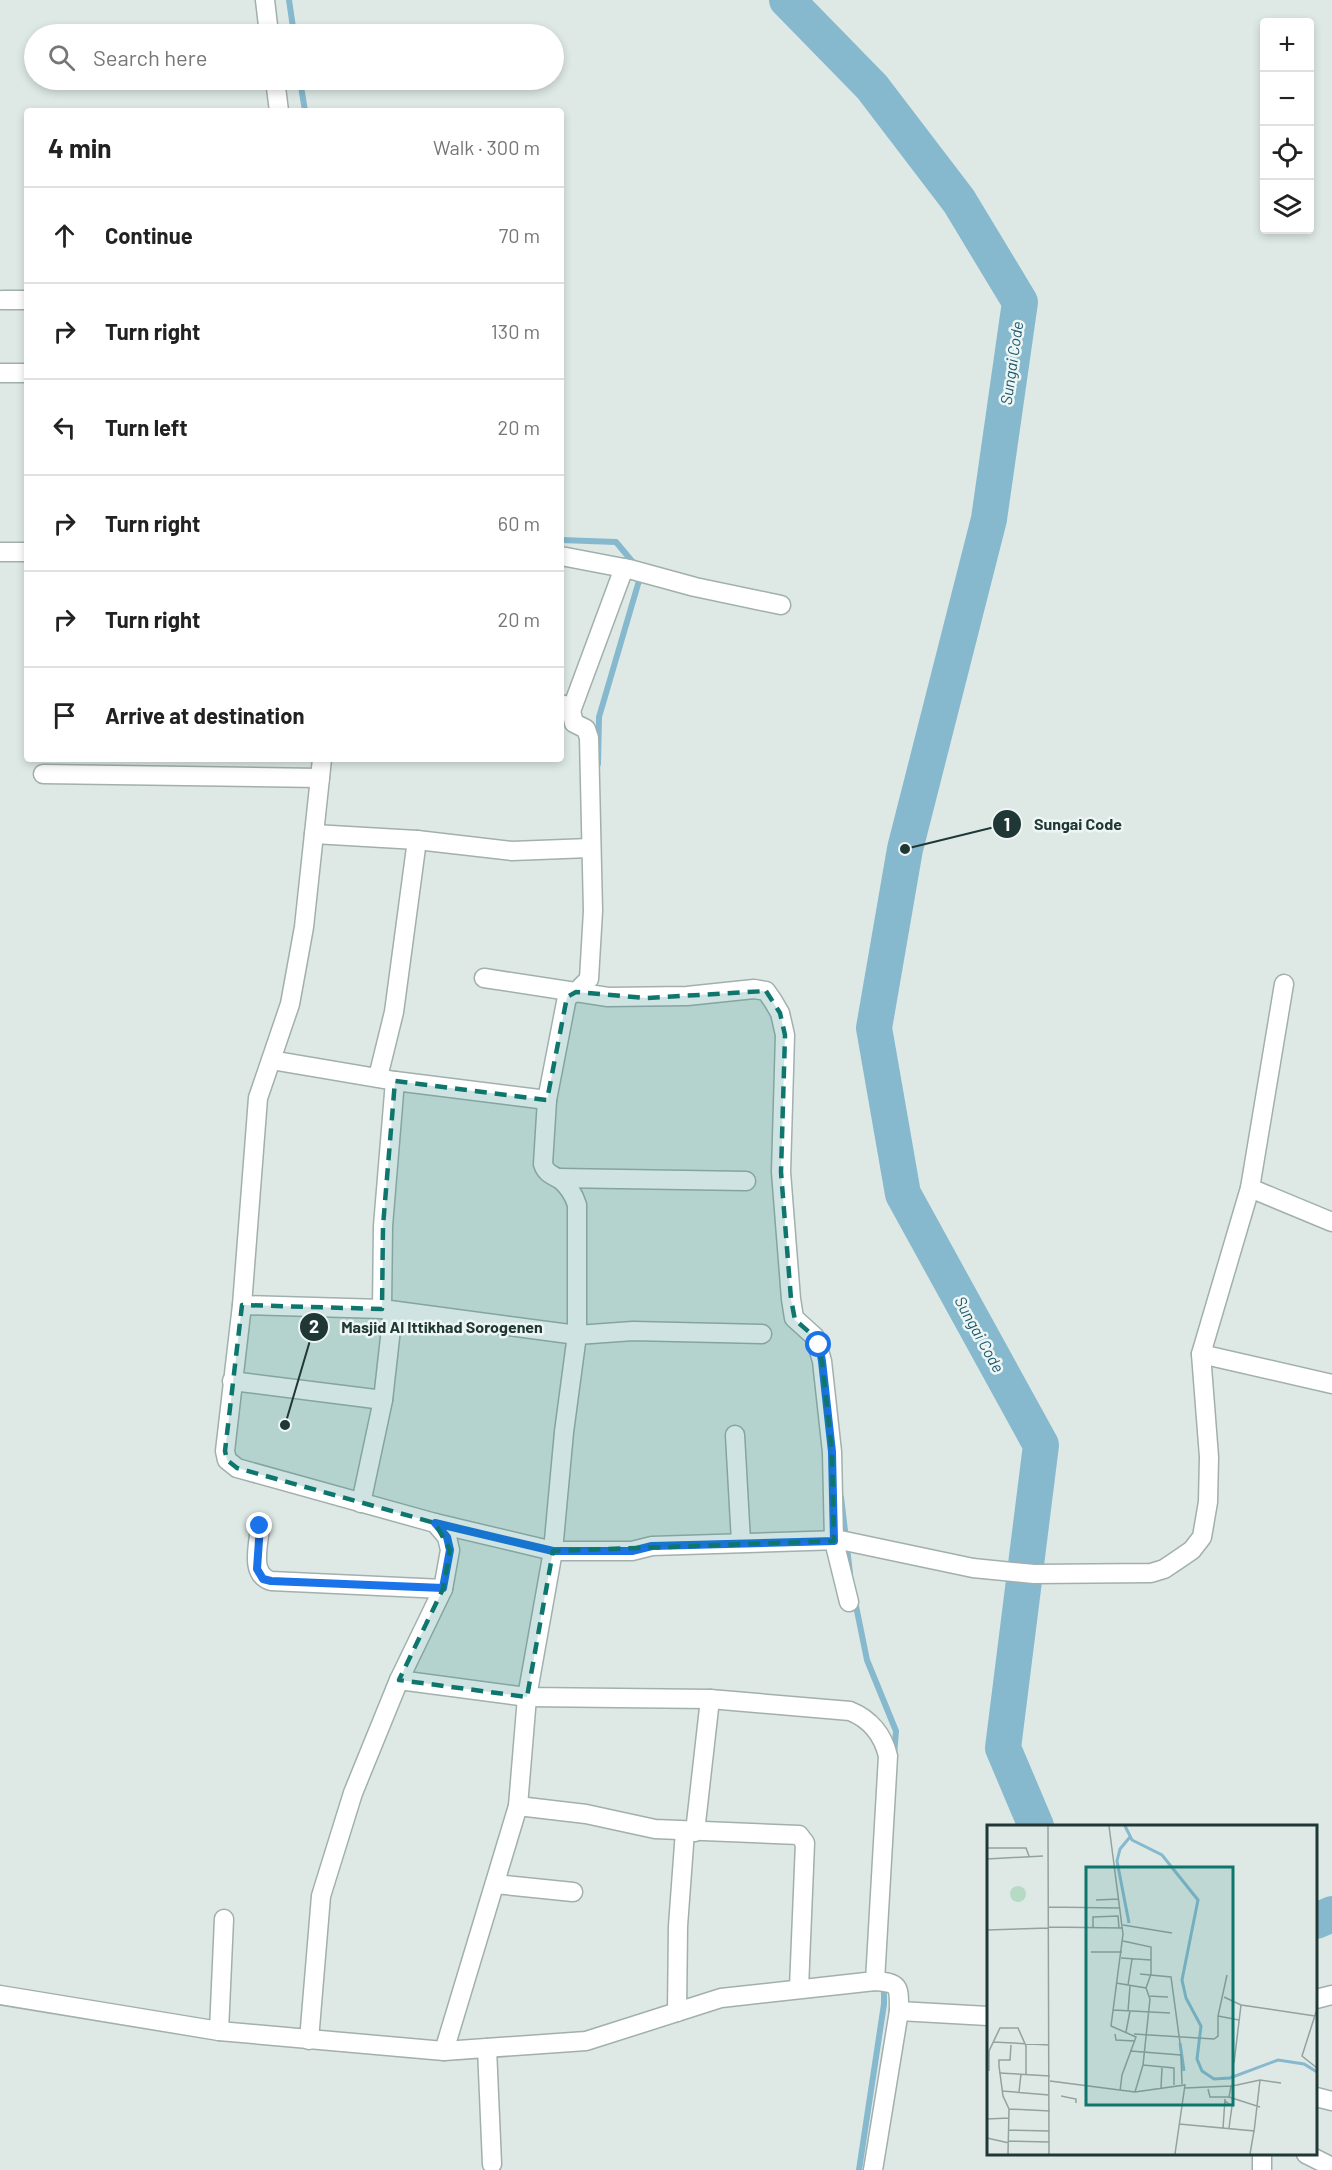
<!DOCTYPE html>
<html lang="en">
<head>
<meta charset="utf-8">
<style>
  body { margin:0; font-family:Barlow,sans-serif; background:#f2f2f2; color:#222 }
  .controls { position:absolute; right:18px; top:18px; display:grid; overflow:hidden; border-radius:6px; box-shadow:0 3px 9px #0003 }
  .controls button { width:54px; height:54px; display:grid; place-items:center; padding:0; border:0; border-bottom:2px solid #e0e0e0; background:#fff; color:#222; font:30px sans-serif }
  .stop { position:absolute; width:18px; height:18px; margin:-14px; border:4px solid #1a73e8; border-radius:50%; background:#fff }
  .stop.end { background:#1a73e8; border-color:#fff; box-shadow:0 2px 6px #0008 }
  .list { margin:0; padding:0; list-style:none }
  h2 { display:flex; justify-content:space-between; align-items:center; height:78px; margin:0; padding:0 24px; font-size:26px }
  h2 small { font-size:20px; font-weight:400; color:#767676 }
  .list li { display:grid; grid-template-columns:39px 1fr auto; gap:18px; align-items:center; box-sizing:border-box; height:96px; padding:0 24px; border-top:2px solid #e0e0e0 }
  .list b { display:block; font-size:22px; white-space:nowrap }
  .list em { font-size:20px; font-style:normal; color:#767676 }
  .icon { flex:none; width:33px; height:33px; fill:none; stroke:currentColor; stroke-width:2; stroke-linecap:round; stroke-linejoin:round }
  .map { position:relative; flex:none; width:1332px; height:2170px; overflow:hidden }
  .search { position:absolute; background:#fff; box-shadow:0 3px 9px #0003; left:24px; top:24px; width:540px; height:66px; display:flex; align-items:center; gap:15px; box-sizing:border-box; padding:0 21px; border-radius:33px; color:#767676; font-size:22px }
  .panel { position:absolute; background:#fff; box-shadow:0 3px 9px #0003; left:24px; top:108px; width:540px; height:654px; border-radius:6px }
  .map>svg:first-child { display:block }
</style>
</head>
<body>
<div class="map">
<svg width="1332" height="2170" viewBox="0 0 1332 2170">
  <rect width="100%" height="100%" fill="#dee9e6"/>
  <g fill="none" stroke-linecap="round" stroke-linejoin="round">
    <g stroke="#86b9ce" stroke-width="6">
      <path d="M289,0L294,34"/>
      <path d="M300,80L305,111"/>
      <path d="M561,540L616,542L636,566"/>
      <path d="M598,764L599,717L641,574"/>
      <path d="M841,1497L850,1573"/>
      <path d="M855,1601L867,1660L896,1731L894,1755"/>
      <path d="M859,2170L884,2004V1984"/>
    </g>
    <g stroke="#86b9ce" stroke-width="36">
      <path d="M787,0L872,87L959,201L1020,302L989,519L905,849L874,1028L903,1194L1041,1445L1003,1748L1036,1826"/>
      <path d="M1316,1921L1332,1914"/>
    </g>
    <g stroke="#a1b0ad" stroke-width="21">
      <g id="minor">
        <path d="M265,0L269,34"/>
        <path d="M275,80L279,111"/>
        <path d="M2,300H27"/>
        <path d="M0,373H27"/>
        <path d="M0,552H27"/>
        <path d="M561,556L629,569L695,587L781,605"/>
        <path d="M571,711L624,568"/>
        <path d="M43,774L320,778"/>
        <path d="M314,834L417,840L512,851L590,848"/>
        <path d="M484,978L608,997L687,996L754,989L766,991L773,1001L780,1013L785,1035L781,1172L791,1299L794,1318L815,1337L822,1361L832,1452L834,1541L849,1602"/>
        <path d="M271,1060L395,1081L547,1100L543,1164C546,1174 553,1175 561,1180C569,1187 574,1195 577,1205V1335L564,1432L553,1551L527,1697L518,1806L444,2051"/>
        <path d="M378,1077L394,1012L417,840"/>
        <path d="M547,1100L567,997L576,992L589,979L593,911L589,738L586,729L574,723C572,714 571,706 561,704"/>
        <path d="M558,1178L746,1181"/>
        <path d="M1250,1188L1332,1222"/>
        <path d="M242,1305L382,1309L577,1335L633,1331L762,1334"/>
        <path d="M382,1309L383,1226L395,1081"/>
        <path d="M1201,1354L1332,1384"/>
        <path d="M232,1381L383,1400"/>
        <path d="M735,1435L741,1542"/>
        <path d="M361,1503L383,1400L393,1311"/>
        <path d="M435,1523L553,1551H632L652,1546L840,1540L973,1568L1034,1574L1151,1573L1164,1569L1176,1561L1192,1550L1202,1537L1208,1502L1209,1457L1201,1354L1250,1188L1284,984"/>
        <path d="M260,1526C259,1545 249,1574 271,1581L443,1589"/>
        <path d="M399,1680L527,1697L710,1699L850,1711C870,1719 883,1735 888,1756L875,1981"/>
        <path d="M518,1806L586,1814L655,1829L799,1835L805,1843L799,1988"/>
        <path d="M695,1832L710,1699"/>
        <path d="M495,1884L573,1892"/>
        <path d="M0,1995L219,2031L444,2051L586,2041L721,1998L875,1981C900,1983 899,1986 899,2011L873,2170"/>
        <path d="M1316,1999L1332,1995"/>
        <path d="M899,2011L988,2016"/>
        <path d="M677,2012L678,1926L685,1831"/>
        <path d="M219,2031L224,1919"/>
        <path d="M309,2040L321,1896L353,1793L399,1680L443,1589L450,1550L447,1537L435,1523L237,1468L227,1460L225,1451L242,1305L258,1098L290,1004L304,927L322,759"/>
        <path d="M487,2048L492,2164"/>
        <path d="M1316,2097L1332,2101"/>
        <path d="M1262,2154V2170"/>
        <path d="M1306,2154L1328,2165L1329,2170"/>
      </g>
    </g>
    <use href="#minor" stroke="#fff" stroke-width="18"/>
  </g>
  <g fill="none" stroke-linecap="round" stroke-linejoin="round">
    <path stroke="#1a73e8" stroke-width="8" d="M260,1526L257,1569L263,1579L271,1581L443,1588L450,1550L447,1537L435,1523L553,1551H632L652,1546L834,1541L832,1452L822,1361L819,1345"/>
  </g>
  <path fill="#0f766e" fill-opacity="0.2" stroke="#0f766e" stroke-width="4.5" stroke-dasharray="12 8" stroke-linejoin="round" d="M766,991L780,1013L785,1035L781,1172L791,1299L795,1320L815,1337L822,1361L832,1452L834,1541L553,1551L527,1697L399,1680L443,1589L450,1550L435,1523L237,1468L227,1460L225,1451L242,1305L382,1309L383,1226L395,1081L547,1100L567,997L576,992L647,998Z"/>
  <g text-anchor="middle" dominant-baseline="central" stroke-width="5" stroke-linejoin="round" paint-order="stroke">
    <g font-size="16" font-style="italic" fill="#1c5872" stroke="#eef6f3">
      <text transform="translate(1011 363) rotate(-82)">Sungai Code</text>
      <text transform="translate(980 1334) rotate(61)">Sungai Code</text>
    </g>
  </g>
  <g transform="translate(987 1825)">
    <rect width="330" height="330" fill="#dee9e6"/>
    <path d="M23 69a8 8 0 1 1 16 0a8 8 0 1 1-16 0Z" fill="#b7dac5"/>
    <path fill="none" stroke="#86b9ce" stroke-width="3" d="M138,1L145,15L175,30L211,75L195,155L199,173L214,201L210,234L215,246L227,254L243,253L291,235L317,239L330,247M142,98L130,36L133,24L143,12M193,218L197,246"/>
    <path fill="none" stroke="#92a29f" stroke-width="1.5" d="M61,1L62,329M122,1L136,109L124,201L149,212L135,250L133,266M0,23H39L42,31M0,34L56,31M109,75L132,74M61,82L132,83M136,100L185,108M61,102L135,103M106,102V92L131,91L132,103M0,105L61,103M136,116L164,122V149L159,163M104,127H135M134,133L164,135M153,149L184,152L193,218M129,158L159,163L163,174L156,240L148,267M141,160L145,134M161,171L181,172M237,172L254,180L328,191M330,184L315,231L330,243M126,185L183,188M141,186L143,161M231,191L252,195M139,207L143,186M128,209L129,215L148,216M147,209L227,214L231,211V191L240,150M6,217L62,220M143,226L194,230L195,259M247,238L254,180M156,240L187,243V260M2,246V226L13,203H31L39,221V249M12,248L63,251M63,256L148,267L198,260L188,329M174,263L175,243M198,263L244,261M221,264L223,272H242L273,282M15,266L62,270M32,267L34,249M74,271L89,274V278M242,272L244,261L250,260L273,255L294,258M238,276L245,281L242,303M22,284L63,286M0,294L22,293M192,299L267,306L263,329M236,303L238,274M22,305L62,306M267,307L273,255M0,313L22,318M22,316L62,317M21,329L22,284L16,271L12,241V235H23L24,220"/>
    <path fill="#0f766e" fill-opacity="0.15" stroke="#0f766e" stroke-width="3" d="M99,42H246V280H99Z"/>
    <rect width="330" height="330" fill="none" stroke="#203835" stroke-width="3"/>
  </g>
  <path fill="none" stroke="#203835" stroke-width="2" d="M905 849L1007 824M285 1425L314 1327"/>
  <g fill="#203835" stroke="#eef6f3" stroke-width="2">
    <circle cx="905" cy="849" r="6"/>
    <circle cx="285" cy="1425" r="6"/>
    <circle cx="1007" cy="824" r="15"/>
    <circle cx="314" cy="1327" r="15"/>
  </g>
  <g font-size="18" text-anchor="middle" font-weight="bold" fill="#fff">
    <text x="1007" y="831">1</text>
    <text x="314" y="1333">2</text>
  </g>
  <g font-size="16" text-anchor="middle" font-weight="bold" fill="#203835" stroke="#eef6f3" stroke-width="5" stroke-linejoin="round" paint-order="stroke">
    <text x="1078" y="830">Sungai Code</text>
    <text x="442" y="1333">Masjid Al Ittikhad Sorogenen</text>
  </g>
</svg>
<div class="controls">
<button>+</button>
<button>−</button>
<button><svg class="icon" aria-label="locate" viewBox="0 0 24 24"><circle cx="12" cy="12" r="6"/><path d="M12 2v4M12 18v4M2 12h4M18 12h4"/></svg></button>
<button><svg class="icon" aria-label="layers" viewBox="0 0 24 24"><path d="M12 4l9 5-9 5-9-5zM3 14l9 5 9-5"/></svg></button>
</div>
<div class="stop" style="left:819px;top:1345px"></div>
<div class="stop end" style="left:260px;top:1526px"></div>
<div class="search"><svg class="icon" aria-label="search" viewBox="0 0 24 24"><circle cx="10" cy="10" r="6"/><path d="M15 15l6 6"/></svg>Search here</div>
<section class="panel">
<h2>4 min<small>Walk · 300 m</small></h2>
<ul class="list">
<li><svg class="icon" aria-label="ahead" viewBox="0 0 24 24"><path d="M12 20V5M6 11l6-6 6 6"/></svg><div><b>Continue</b></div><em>70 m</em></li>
<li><svg class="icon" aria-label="right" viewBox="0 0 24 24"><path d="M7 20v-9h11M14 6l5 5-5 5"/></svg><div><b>Turn right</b></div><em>130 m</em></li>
<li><svg class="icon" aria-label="left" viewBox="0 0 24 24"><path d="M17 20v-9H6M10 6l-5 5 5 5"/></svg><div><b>Turn left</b></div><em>20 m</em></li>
<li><svg class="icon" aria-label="right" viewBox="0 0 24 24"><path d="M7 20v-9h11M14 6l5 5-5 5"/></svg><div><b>Turn right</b></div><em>60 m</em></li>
<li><svg class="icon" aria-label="right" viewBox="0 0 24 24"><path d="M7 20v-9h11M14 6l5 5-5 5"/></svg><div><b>Turn right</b></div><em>20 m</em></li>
<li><svg class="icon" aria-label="arrive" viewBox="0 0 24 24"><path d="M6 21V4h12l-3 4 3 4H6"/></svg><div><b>Arrive at destination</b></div></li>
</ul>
</section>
</div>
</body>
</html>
